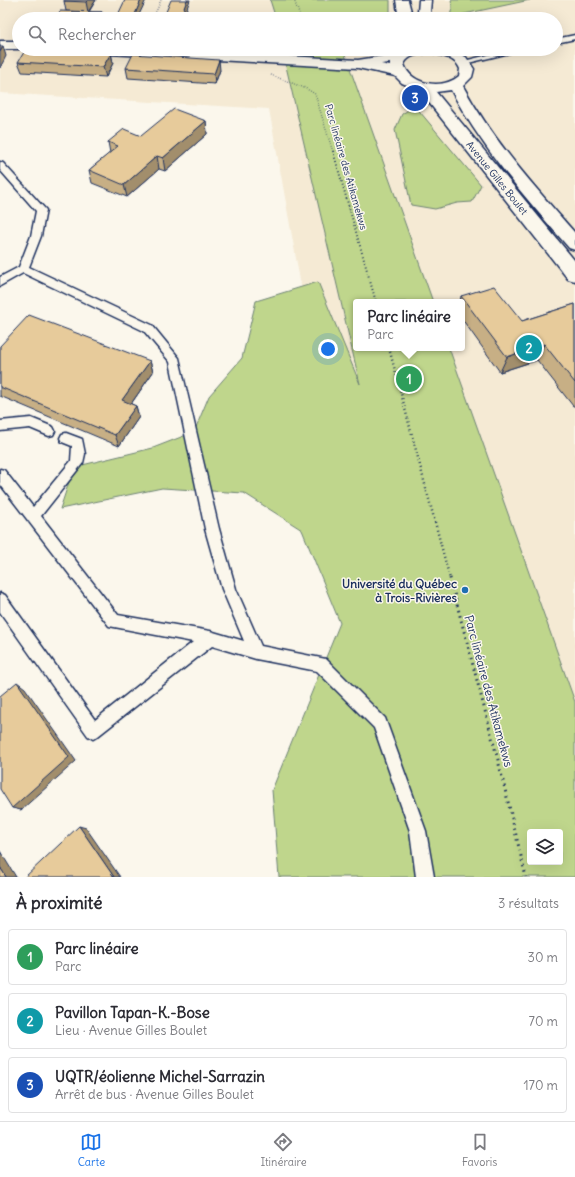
<!DOCTYPE html>
<html lang="fr">
<head>
<meta charset="utf-8">
<style>
  body { margin:0; font-family:Delius,sans-serif; background:#f7f7f7; color:#2b2b33 }
  .controls { position:absolute; right:12px; bottom:12px; display:grid; overflow:hidden; border-radius:4px; box-shadow:0 4px 16px #0002 }
  .controls button { width:36px; height:36px; display:grid; place-items:center; padding:0; border:0; border-bottom:1px solid #e1e1e2; background:#fff; color:#2b2b33; font:20px sans-serif }
  .you { position:absolute; left:328px; top:349px; width:14px; height:14px; margin:-10px; border:3px solid #fff; border-radius:50%; background:#1a73e8; box-shadow:0 0 0 6px #1a73e833 }
  .badge { display:grid; place-items:center; width:26px; height:26px; border-radius:50%; background:#1a73e8; color:#fff; font-size:13px; font-weight:700 }
  .pin { position:absolute; translate:-50% -50%; border:2px solid #fff; box-shadow:0 1px 4px #0006 }
  .popup { position:absolute; left:353px; top:299px; width:112px; height:52px; box-sizing:border-box; display:grid; place-content:center; border-radius:4px; background:#fff; filter:drop-shadow(0 1px 3px #0005); font-size:13px; white-space:nowrap; color:#7c7c81 }
  .popup b { font-size:15px; color:#2b2b33 }
  .popup::after { content:''; position:absolute; left:50%; top:100%; margin-left:-8px; border:8px solid transparent; border-top-color:#fff }
  .list { margin:0; padding:0; list-style:none }
  h2 { display:flex; justify-content:space-between; align-items:center; height:52px; margin:0; padding:0 16px; font-size:17px }
  h2 small { font-size:13px; font-weight:400; color:#7c7c81 }
  .list li { display:grid; grid-template-columns:26px 1fr auto; gap:12px; align-items:center; box-sizing:border-box; height:56px; margin:0 8px 8px; padding:0 8px; border:1px solid #e1e1e2; border-radius:4px }
  .list b { display:block; font-size:15px; white-space:nowrap }
  .list p { margin:0; font-size:13px; white-space:nowrap; color:#7c7c81 }
  .list em { font-size:13px; font-style:normal; color:#7c7c81 }
  .icon { flex:none; width:22px; height:22px; fill:none; stroke:currentColor; stroke-width:2; stroke-linecap:round; stroke-linejoin:round }
  .map { position:relative; flex:none; width:575px; height:877px; overflow:hidden }
  .search { position:absolute; background:#fff; box-shadow:0 4px 16px #0002; left:12px; right:12px; top:12px; height:44px; display:flex; align-items:center; gap:10px; box-sizing:border-box; padding:0 14px; border-radius:22px; color:#7c7c81; font-size:15px }
  .sheet { height:244px; background:#fff }
  nav { display:flex; justify-content:space-around; align-items:center; box-sizing:border-box; height:56px; border-top:1px solid #e1e1e2; background:#fff; font-size:11px; color:#7c7c81 }
  nav a { display:grid; justify-items:center; gap:2px }
  nav .on { color:#1a73e8 }
  .map>svg:first-child { display:block }
</style>
</head>
<body>
<div class="map">
<svg width="575" height="877" viewBox="0 0 575 877">
  <rect width="100%" height="100%" fill="#fbf7ec"/>
  <filter id="ink" filterUnits="userSpaceOnUse"><feTurbulence type="fractalNoise" baseFrequency=".025" numOctaves="2"/><feDisplacementMap in="SourceGraphic" scale="8" xChannelSelector="R" yChannelSelector="G"/><feConvolveMatrix kernelMatrix="1 2 1 2 8 2 1 2 1" color-interpolation-filters="sRGB"/></filter>
  <g filter="url(#ink)">
    <path fill="#f5ead4" fill-rule="evenodd" d="M0,0H575V877H408L269,109L0,93ZM19,19H556V49H19ZM356,302H462V348H356ZM530,832H560V862H530Z"/>
    <g fill="#bfd68c" stroke="#6d8275" fill-rule="evenodd">
      <path d="M270,0H390V19H276Z"/>
      <path d="M451,0H530L450,17L452,7Z"/>
      <path d="M282,49H343L433,302H356V348H449L575,702V877H279L272,790L340,623L302,530L244,493L162,488L60,509L74,467L153,448L194,432L209,396L242,358L256,301L318,282L360,384ZM530,832H560V862H530Z"/>
      <path d="M415,106L481,185L472,202L457,203L435,209L411,205L395,130L402,114Z"/>
    </g>
    <g fill="none" stroke-linecap="round" stroke-linejoin="round">
      <g stroke="#1b2f5e" stroke-width="3">
        <g id="lane">
          <path d="M575,35V39L556,43V39Z"/>
          <path d="M512,49H526L464,64L460,62Z"/>
          <path d="M0,162L3,163L46,210L41,236L29,267L152,325L179,358L219,529L236,589L261,646L326,659L385,718L426,831L434,877H416L410,831L374,728L317,671L256,659L212,646L98,736L93,739L88,736L0,612V593L5,595L95,720L193,642L109,626L0,484V469L4,470L33,507L71,461L72,446L62,442L60,438L62,434L66,433L82,439L85,454L83,463L41,516L118,615L210,631L244,641L222,589L205,529L170,362L144,331L23,273L0,286V277L19,267L31,236L36,211L0,170Z"/>
          <path d="M31,418L53,427L55,431L53,435L49,436L30,428L0,431V421Z"/>
        </g>
      </g>
      <g stroke="#1b2f5e" stroke-width="3">
        <g id="street">
          <path d="M396,0H408L413,19H399Z"/>
          <path d="M419,0H431L430,12L433,19H419L418,12Z"/>
          <rect x="0" y="41" width="19" height="8"/>
          <path d="M84,49H165L358,60L396,54L405,49H448L466,57L474,69L472,77L463,86C493,141 534,186 575,233V250L569,248C526,198 482,149 451,90L436,92L575,261V281L568,279L419,90L402,83L395,76L358,68L91,53L86,52ZM431,53C441,55 456,58 460,69L459,76C443,90 410,85 404,64C409,54 421,54 431,53ZM390,63V66L381,64Z"/>
        </g>
      </g>
      <g stroke="#1b2f5e" stroke-width="1.5" stroke-dasharray="0.5 2" stroke-linecap="butt">
        <path d="M294,0L301,19"/>
        <path d="M153,19L161,0"/>
        <path d="M271,75L305,88L315,94L333,152"/>
      </g>
      <path stroke="#1b2f5e" stroke-width="2" stroke-dasharray="1 2.5" stroke-linecap="butt" d="M333,151L376,302"/>
      <path stroke="#1b2f5e" stroke-width="2.5" stroke-dasharray="1 3" stroke-linecap="butt" d="M389,348L450,579"/>
      <path stroke="#1b2f5e" stroke-width="3" stroke-dasharray="1.5 4" stroke-linecap="butt" d="M450,578L498,760L526,877"/>
      <use href="#lane" fill="#fbf7ec" fill-rule="evenodd"/>
      <use href="#street" fill="#fbf7ec" fill-rule="evenodd"/>
    </g>
    <g fill="#c7af85" stroke="#1b2f5e">
      <path d="M96,0L89,12H102L103,19H56L83,12L66,11L64,1Z"/>
      <path d="M111,53L113,63L106,77L22,72L18,62Z"/>
      <path d="M126,68L220,70L215,84L128,78Z"/>
      <path d="M206,121L207,134L165,171L159,169L127,197L92,183L89,170L110,153L108,142L141,136Z"/>
      <path d="M461,296L522,321L575,304V406H573L537,360L500,372L462,319V302H460Z"/>
      <path d="M0,346L150,361L153,372L131,404L136,406L139,417L119,446L0,396Z"/>
    </g>
    <g fill="#a28e6c" stroke="#1b2f5e">
      <path d="M88,0H96L88,12L86,2Z"/>
      <path d="M141,0H146L137,19H133Z"/>
      <path d="M187,0H190L183,19H180Z"/>
      <path d="M102,12L103,19H99Z"/>
      <path d="M3,46L6,56L0,68V52Z"/>
      <path d="M111,53L113,63L106,77L103,67Z"/>
      <path d="M219,60L220,70L215,84L214,74Z"/>
      <path d="M206,121L207,134L165,171L163,158Z"/>
      <path d="M157,156L159,169L127,197L124,185Z"/>
      <path d="M544,344L537,360L500,372L507,357Z"/>
      <path d="M150,361L153,372L126,411L122,400Z"/>
      <path d="M136,406L139,417L119,446L115,435Z"/>
      <path d="M17,682L25,688L76,761L21,810L12,808Z"/>
      <path d="M79,826L86,828L120,877H114Z"/>
      <path d="M0,851L16,877H6L0,867Z"/>
    </g>
    <g fill="#e7cb9b" stroke="#1b2f5e">
      <path d="M64,0H88L86,2L64,1Z"/>
      <path d="M125,0H141L133,19H116Z"/>
      <path d="M171,0H187L180,19H163Z"/>
      <path d="M60,11L102,12L99,19H56Z"/>
      <path d="M0,46H3L0,52Z"/>
      <path d="M26,49H49L111,53L103,67L18,62Z"/>
      <path d="M133,54L219,60L214,74L126,68Z"/>
      <path d="M174,109L206,121L163,158L157,156L124,185L89,170L118,146L108,142L124,129L141,136Z"/>
      <path d="M494,286L522,321L575,304V383L544,344L507,357L461,296Z"/>
      <path d="M29,315L150,361L122,400L136,406L115,435L0,387V346Z"/>
      <path d="M17,682L69,757L12,808L0,789V696Z"/>
      <path d="M79,826L114,877H25Z"/>
      <path d="M0,867L6,877H0Z"/>
    </g>
  </g>
  <circle fill="#1f6fb2" stroke="#fbf7ec" stroke-width="1.5" cx="465" cy="590" r="4"/>
  <g text-anchor="middle" dominant-baseline="central" stroke-width="3" stroke-linejoin="round" paint-order="stroke">
    <g font-size="10" fill="#1b2f5e" stroke="#fbf7ec">
      <text transform="translate(346 167) rotate(74)">Parc linéaire des Atikamekws</text>
      <text transform="translate(497 178) rotate(51)">Avenue Gilles Boulet</text>
    </g>
    <g font-size="12" font-weight="bold" fill="#1b2f5e" stroke="#fbf7ec" text-anchor="end">
      <text x="457" y="583">Université du Québec<tspan x="457" dy="14">à Trois-Rivières</tspan></text>
    </g>
    <g font-size="12" fill="#1b2f5e" stroke="#fbf7ec">
      <text transform="translate(489 691) rotate(75)">Parc linéaire des Atikamekws</text>
    </g>
  </g>
</svg>
<div class="controls">
<button><svg class="icon" aria-label="layers" viewBox="0 0 24 24"><path d="M12 4l9 5-9 5-9-5zM3 14l9 5 9-5"/></svg></button>
</div>
<div class="you"></div>
<div class="pin badge" style="left:409px;top:379px;background:#2e9e5b">1</div>
<div class="popup"><b>Parc linéaire</b>Parc</div>
<div class="pin badge" style="left:529px;top:348px;background:#0f9aa8">2</div>
<div class="pin badge" style="left:415px;top:98px;background:#1a4fb4">3</div>
<div class="search"><svg class="icon" aria-label="search" viewBox="0 0 24 24"><circle cx="10" cy="10" r="6"/><path d="M15 15l6 6"/></svg>Rechercher</div>
</div>
<section class="sheet">
<h2>À proximité<small>3 résultats</small></h2>
<ul class="list">
<li><span class="badge" style="background:#2e9e5b">1</span><div><b>Parc linéaire</b><p>Parc</p></div><em>30 m</em></li>
<li><span class="badge" style="background:#0f9aa8">2</span><div><b>Pavillon Tapan-K.-Bose</b><p>Lieu · Avenue Gilles Boulet</p></div><em>70 m</em></li>
<li><span class="badge" style="background:#1a4fb4">3</span><div><b>UQTR/éolienne Michel-Sarrazin</b><p>Arrêt de bus · Avenue Gilles Boulet</p></div><em>170 m</em></li>
</ul>
</section>
<nav>
<a class="on"><svg class="icon" aria-label="map" viewBox="0 0 24 24"><path d="M3 6l6-2 6 2 6-2v14l-6 2-6-2-6 2zM9 4v14M15 6v14"/></svg>Carte</a>
<a><svg class="icon" aria-label="directions" viewBox="0 0 24 24"><path d="M12 3l9 9-9 9-9-9zM9 14v-3h6M13 9l2 2-2 2"/></svg>Itinéraire</a>
<a><svg class="icon" aria-label="saved" viewBox="0 0 24 24"><path d="M7 4h10v16l-5-4-5 4z"/></svg>Favoris</a>
</nav>
</body>
</html>
